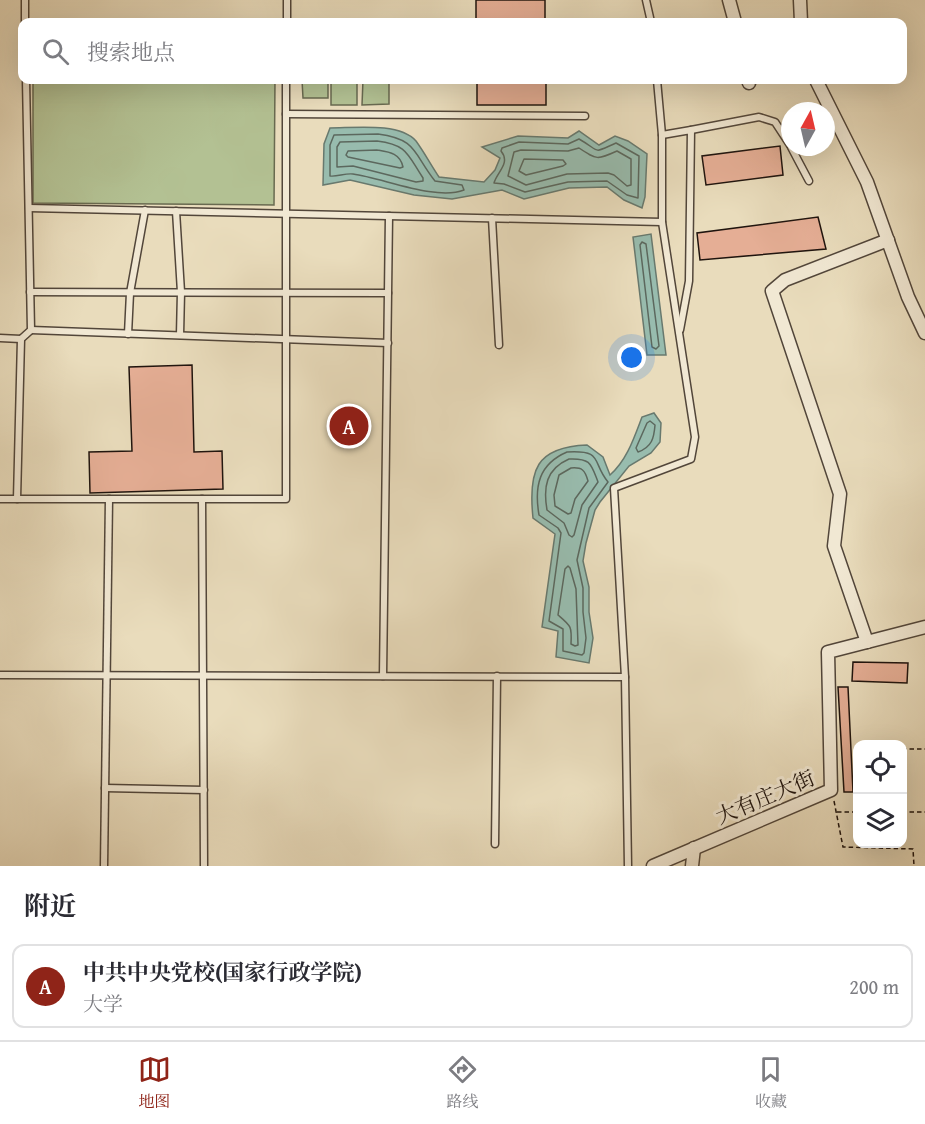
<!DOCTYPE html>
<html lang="zh">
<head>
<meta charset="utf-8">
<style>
  body { margin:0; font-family:"Gentium Book Plus","Noto Serif SC",serif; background:#f7f7f7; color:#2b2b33 }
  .controls { position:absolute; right:18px; bottom:18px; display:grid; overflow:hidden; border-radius:12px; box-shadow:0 6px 24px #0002 }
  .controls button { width:54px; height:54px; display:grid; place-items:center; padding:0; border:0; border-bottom:2px solid #e1e1e2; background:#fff; color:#2b2b33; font:30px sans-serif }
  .compass { position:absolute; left:781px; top:102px; width:54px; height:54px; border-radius:50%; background:#fff; box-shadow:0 6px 24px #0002; rotate:8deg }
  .you { position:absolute; left:632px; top:358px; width:21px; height:21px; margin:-15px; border:4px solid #fff; border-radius:50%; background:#1a73e8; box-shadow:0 0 0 9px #1a73e833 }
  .badge { display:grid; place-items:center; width:39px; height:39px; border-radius:50%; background:#8f2418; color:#fff; font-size:20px; font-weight:700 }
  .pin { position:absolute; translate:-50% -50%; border:3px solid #fff; box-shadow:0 2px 6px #0006 }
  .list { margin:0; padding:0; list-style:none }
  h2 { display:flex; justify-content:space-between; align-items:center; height:78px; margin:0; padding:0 24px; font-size:26px }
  h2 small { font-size:20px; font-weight:400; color:#7c7c81 }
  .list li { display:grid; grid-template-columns:39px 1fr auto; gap:18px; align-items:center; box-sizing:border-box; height:84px; margin:0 12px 12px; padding:0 12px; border:2px solid #e1e1e2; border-radius:12px }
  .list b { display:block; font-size:22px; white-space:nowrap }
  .list p { margin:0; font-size:20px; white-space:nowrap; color:#7c7c81 }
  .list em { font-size:20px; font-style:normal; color:#7c7c81 }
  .icon { flex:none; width:33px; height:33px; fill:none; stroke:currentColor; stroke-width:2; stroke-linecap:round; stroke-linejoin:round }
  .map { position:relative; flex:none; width:925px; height:866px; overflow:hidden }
  .search { position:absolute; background:#fff; box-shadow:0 6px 24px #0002; left:18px; right:18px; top:18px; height:66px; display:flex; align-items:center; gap:15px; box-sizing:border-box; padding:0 21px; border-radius:12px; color:#7c7c81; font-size:22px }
  .sheet { height:174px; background:#fff }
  nav { display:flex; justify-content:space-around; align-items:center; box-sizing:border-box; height:84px; border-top:2px solid #e1e1e2; background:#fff; font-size:16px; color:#7c7c81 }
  nav a { display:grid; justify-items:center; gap:3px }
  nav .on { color:#8f2418 }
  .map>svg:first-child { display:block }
</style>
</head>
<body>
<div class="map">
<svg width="925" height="866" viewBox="0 0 925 866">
  <rect width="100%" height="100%" fill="#e9dcbc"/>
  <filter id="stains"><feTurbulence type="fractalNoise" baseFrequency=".00333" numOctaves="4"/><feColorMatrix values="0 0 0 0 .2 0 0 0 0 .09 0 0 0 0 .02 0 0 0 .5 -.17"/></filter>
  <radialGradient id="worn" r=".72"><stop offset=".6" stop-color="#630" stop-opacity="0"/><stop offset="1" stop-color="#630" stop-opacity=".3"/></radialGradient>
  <g fill="#b3c193" stroke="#696a50" stroke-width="1.5">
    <path d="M33,80H275L274,205L33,203Z"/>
    <path d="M302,80H328V98H303Z"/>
    <rect x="331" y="80" width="26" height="25"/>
    <path d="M363,80H389V104L362,105Z"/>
  </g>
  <g fill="#98bcae" stroke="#68796e" stroke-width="1.5">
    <path d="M330,128C354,128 399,122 416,141C424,152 431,165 439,177L484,182L495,170L500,158L482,147L518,136L568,138L579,131L599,145L615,136L628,141L647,154L645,197L642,208L624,200L607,187L569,188L524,199L502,190L452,199L414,195L350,180L323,185L324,144Z"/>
    <path d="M651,234L666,355H647L633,237Z"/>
    <path d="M654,413L661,423L660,442L651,453L629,466L600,502L595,510L586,543L583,561L589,587V612L593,638L589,663L556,657L558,631L542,627L555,534L533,518C528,470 536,447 587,445L603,457L610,475C627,460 634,438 642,417Z"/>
  </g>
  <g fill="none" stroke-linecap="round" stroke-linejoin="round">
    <g stroke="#5c685e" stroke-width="1.5">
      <path d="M378,134C417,139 413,153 435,181L462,185L464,190C436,201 383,178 353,174C345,173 337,177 330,176V145L334,135Z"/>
      <path d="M579,139C602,152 591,154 616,143L639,156L638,198L627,195L607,181L568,182L525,192L504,184L494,183C497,172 511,163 501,151L502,148L519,142L568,144Z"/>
      <path d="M377,141C408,145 407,154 423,178V181L416,182L353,166L337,167V147L340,142Z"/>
      <path d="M579,148C597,160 597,160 617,151L631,159V185L627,186L614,175L608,173L567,174L526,185L508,176L514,152L521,150L568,151Z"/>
      <path d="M377,150C389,152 400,153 403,167L400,168L348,157L346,155L348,151Z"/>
      <path d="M524,159L563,160L566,164L563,166L526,175L519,171Z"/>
      <path d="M642,242L646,244L659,346L656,349L652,347L640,245Z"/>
      <path d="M650,421L655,425C654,438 652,447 638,452L636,448L647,423Z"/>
      <path d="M567,452C604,450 591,461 608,482L589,508L577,560L583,588V612L586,638L584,653L582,655L563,651V629L549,621L561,533L558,528L539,515C534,486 539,464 567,452Z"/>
      <path d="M569,459C591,458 591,464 598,482L582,505L574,535L572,537L569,535L564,523L547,510C543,487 546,469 569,459Z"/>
      <path d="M571,468C582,467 585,470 588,481L575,499L571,513L568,514L555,506L554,495L559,475Z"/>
      <path d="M568,566L570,568L576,589L578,645L575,646L571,644C572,626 571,626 558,615L565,569Z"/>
    </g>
  </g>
  <g fill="#e5ae95" stroke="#1f140e" stroke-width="1.5">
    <rect x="476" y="0" width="69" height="22"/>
    <rect x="477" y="80" width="69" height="25"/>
    <path d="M780,146L783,175L706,185L702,156Z"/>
    <path d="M818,217L826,249L700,260L697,233Z"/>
    <path d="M192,365L194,452L222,451L223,489L90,493L89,452L132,451L129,367Z"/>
    <path d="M853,662L908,663L907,683L852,681Z"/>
    <path d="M838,687H848L853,792H844Z"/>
  </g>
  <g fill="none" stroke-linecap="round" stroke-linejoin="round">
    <g stroke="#52463a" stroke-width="9">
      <g id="service">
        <path d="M25,0V22"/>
        <path d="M646,0L651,22"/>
        <path d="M287,22V0"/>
        <path d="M286,114L585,116"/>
        <path d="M691,130L759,117L775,122L790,145"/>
        <path d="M662,135L691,130L689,281L680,330"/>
        <path d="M791,147L809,181"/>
        <path d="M29,208L662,222"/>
        <path d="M176,211L181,292L180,335"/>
        <path d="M492,218L499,345"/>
        <path d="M30,292L388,293"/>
        <path d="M31,330L388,343"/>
        <path d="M128,334L130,293L145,210"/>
        <path d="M0,338L21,339"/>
        <path d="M0,499H286V80"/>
        <path d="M17,499L21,339L31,330L26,80"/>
        <path d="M202,499L204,866"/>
        <path d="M0,675L625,677"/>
        <path d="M383,676L389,216"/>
        <path d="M105,788L204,790"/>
        <path d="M495,844L497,676"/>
        <path d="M104,866L109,499"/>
        <path d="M628,866L625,677L614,488L691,459L695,437L662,222V135L657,80"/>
      </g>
    </g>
    <g stroke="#52463a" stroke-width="15">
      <g id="minor">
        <path d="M729,0L735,22"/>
        <path d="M800,0L801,22"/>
        <path d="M748,80L749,83"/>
        <path d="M816,80L867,182L908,297L925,333"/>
        <path d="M867,642L834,546L840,494L772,291L785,280L888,240"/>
        <path d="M653,866L831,790L828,652L925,627"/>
        <path d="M692,866L694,848"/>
      </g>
    </g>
    <g stroke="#1f140e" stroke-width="1.5" stroke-dasharray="4.5 3" stroke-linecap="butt">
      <path d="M902,749H925"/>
      <path d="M834,801L843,847L913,849L914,866"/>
      <path d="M837,812H858"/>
      <path d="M902,812H925"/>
    </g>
    <use href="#service" stroke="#f1e8d3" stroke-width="6"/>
    <use href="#minor" stroke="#f1e8d3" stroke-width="12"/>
  </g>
  <g text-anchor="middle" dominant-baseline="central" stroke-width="6" stroke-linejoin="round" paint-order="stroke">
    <g font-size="21" fill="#1f140e" stroke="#f1e8d3">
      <text transform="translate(765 797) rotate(-23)">大有庄大街</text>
    </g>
  </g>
  <rect width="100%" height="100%" filter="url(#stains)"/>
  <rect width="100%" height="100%" fill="url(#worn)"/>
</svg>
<div class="controls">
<button><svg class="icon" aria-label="locate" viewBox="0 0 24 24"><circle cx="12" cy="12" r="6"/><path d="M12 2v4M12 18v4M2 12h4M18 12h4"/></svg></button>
<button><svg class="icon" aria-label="layers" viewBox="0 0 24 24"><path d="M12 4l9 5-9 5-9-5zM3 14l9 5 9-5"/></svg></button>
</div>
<svg class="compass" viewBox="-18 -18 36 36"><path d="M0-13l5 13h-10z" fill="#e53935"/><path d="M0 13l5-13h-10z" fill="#7c7c81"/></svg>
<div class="you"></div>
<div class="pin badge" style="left:349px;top:426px">A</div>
<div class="search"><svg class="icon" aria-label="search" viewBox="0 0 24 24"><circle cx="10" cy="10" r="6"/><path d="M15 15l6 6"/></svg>搜索地点</div>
</div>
<section class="sheet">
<h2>附近<small></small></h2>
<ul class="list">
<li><span class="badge">A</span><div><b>中共中央党校(国家行政学院)</b><p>大学</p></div><em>200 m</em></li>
</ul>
</section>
<nav>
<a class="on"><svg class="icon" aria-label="map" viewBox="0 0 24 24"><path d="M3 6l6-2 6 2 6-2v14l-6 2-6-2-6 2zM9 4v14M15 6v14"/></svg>地图</a>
<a><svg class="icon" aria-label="directions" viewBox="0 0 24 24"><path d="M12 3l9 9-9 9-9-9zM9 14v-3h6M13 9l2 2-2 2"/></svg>路线</a>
<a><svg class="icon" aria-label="saved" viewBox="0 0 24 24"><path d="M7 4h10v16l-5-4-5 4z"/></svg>收藏</a>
</nav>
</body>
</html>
